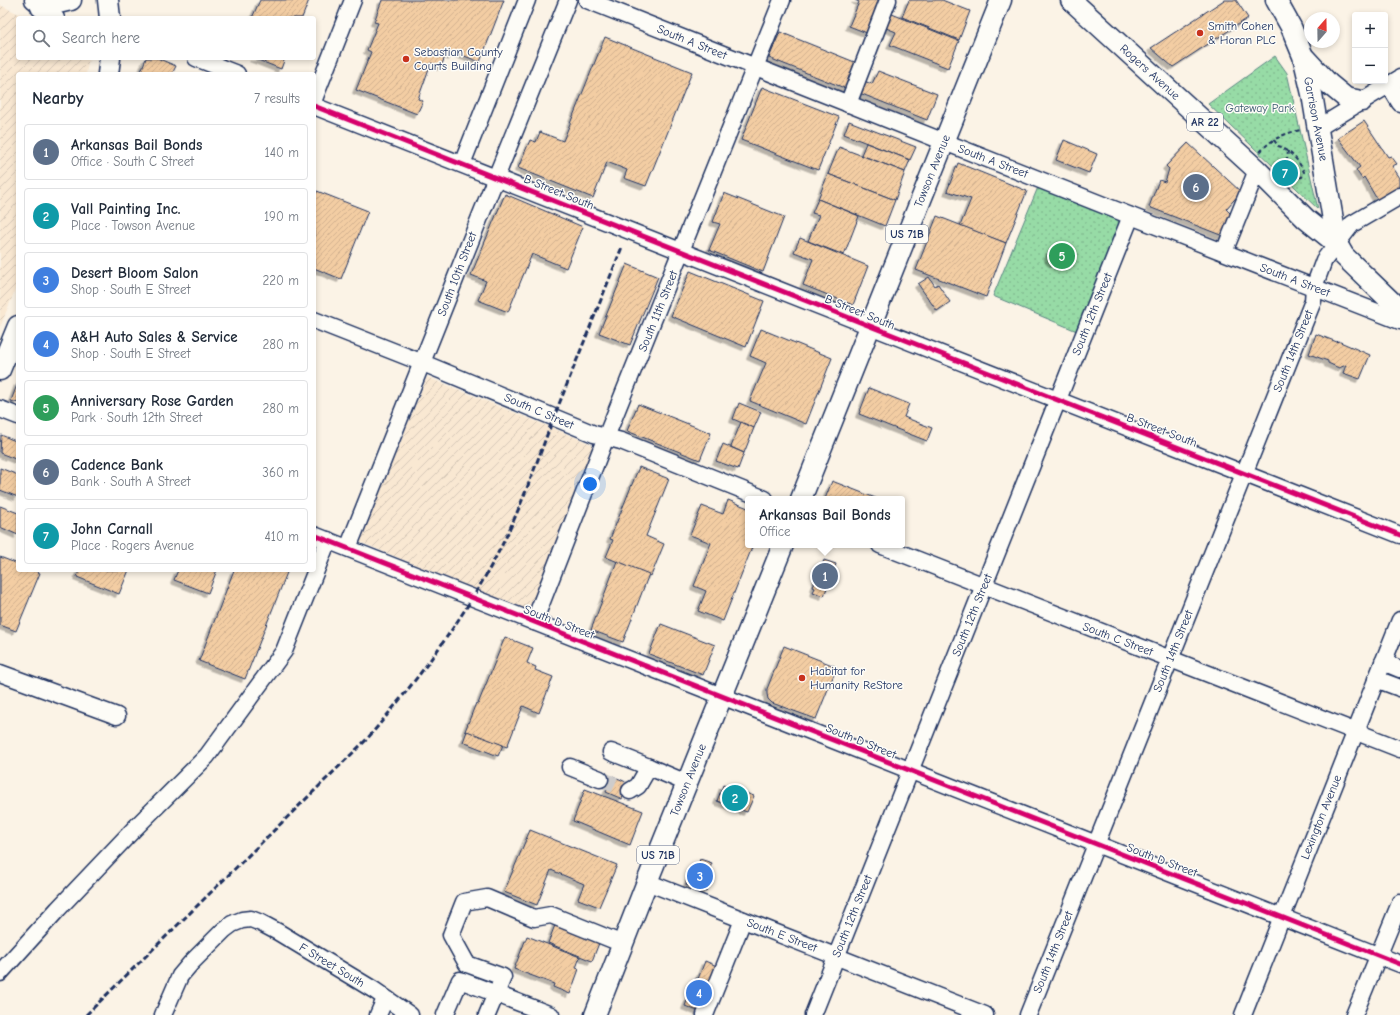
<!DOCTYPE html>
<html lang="en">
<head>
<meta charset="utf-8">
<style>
  body { margin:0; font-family:"Comic Neue",sans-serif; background:#f6f6f7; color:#1f2937 }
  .controls { position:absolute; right:12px; top:12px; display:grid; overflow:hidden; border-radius:4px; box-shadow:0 2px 6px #0003 }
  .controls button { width:36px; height:36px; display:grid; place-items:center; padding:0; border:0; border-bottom:1px solid #e0e1e3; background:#fff; color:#1f2937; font:20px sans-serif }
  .compass { position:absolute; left:1304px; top:12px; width:36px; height:36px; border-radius:50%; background:#fff; box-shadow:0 2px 6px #0003; rotate:20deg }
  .you { position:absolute; left:590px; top:484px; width:14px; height:14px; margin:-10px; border:3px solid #fff; border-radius:50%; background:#1a73e8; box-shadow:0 0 0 6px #1a73e833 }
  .badge { display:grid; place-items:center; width:26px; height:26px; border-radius:50%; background:#d93025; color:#fff; font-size:13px; font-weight:700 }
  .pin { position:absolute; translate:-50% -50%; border:2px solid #fff; box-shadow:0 1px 4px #0006 }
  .popup { position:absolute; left:745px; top:496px; width:160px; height:52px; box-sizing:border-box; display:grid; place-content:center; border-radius:4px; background:#fff; filter:drop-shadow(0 1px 3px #0005); font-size:13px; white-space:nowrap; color:#747a83 }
  .popup b { font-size:15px; color:#1f2937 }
  .popup::after { content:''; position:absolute; left:50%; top:100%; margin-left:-8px; border:8px solid transparent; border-top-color:#fff }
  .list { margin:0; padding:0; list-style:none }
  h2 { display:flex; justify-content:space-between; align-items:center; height:52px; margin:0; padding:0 16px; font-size:17px }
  h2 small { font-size:13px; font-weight:400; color:#747a83 }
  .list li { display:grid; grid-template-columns:26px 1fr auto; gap:12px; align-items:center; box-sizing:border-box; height:56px; margin:0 8px 8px; padding:0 8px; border:1px solid #e0e1e3; border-radius:4px }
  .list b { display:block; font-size:15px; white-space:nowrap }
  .list p { margin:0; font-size:13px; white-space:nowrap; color:#747a83 }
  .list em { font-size:13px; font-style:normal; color:#747a83 }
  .icon { flex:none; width:22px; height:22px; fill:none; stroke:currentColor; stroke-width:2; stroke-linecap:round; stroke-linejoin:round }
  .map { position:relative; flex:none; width:1400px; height:1015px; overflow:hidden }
  .search { position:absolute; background:#fff; box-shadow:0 2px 6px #0003; left:16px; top:16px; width:300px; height:44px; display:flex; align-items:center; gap:10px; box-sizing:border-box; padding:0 14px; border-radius:4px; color:#747a83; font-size:15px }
  .panel { position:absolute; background:#fff; box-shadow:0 2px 6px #0003; left:16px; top:72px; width:300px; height:500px; border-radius:4px }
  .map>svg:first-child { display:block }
</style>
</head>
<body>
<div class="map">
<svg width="1400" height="1015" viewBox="0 0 1400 1015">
  <defs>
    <pattern id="industrial-furrows" width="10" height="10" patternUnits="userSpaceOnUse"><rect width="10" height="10" fill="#f9e8d2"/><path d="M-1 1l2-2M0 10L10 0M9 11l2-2" fill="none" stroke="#d5c7b7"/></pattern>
    <pattern id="park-dots" width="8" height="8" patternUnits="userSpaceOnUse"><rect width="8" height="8" fill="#97dba6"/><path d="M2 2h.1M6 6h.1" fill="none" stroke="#82bc91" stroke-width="1.8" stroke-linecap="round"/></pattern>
    <pattern id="building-hatch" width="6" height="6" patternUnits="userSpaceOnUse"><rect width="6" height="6" fill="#f3cda3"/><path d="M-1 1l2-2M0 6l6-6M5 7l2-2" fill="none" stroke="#d0b08f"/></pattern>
    <filter id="shadow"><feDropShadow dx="-3.5" dy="3.5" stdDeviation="0" flood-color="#0004"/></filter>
  </defs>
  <rect width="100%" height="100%" fill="#fbf3e6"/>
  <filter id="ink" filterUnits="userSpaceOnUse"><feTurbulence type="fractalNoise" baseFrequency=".025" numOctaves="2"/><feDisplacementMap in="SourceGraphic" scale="8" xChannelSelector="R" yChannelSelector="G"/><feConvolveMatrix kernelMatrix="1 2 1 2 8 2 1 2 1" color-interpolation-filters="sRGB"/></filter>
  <g filter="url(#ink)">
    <g fill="url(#industrial-furrows)">
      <path d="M0,5L28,18H18V58H89L86,74H18V283L0,327Z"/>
      <path d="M427,377L596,446L529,611L360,542Z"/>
    </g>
    <g fill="url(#park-dots)" stroke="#598582">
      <path d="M1275,56L1287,73L1318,209L1208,104Z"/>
      <path d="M1041,180L1131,216L1084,334L993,296Z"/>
    </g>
    <g fill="url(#building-hatch)" stroke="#1b2f5e" filter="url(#shadow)">
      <path d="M260,0H309L302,18H252Z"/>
      <path d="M382,0H504L480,62L454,52L452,57L446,54L441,67L431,63L418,99L423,101L417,114L356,90L371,52L367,50L378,23L374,22Z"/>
      <path d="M855,0H879L867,33L849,26L859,2Z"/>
      <path d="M909,0H942L970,11L959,40L902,17Z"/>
      <path d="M1224,0H1236L1248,18L1173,67L1151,48Z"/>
      <path d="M887,12L959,41L948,68L890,45L896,32L881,26Z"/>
      <path d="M780,32L857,63L847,89L769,58Z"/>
      <path d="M605,37L692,72L646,186L624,178L627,170L607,162L593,198L518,168L530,140L536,142L540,132L563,141Z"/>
      <path d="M146,58H157L176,66L172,74H140Z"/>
      <path d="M253,58H285L281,69Z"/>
      <path d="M878,71L937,94L927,120L857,92L861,80L872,84Z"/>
      <path d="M762,87L839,117L818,170L741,140Z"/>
      <path d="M849,121L916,147L910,160L844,134Z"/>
      <path d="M1364,121L1388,157L1391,156L1397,164L1392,166L1400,178V190L1378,201L1364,177L1362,179L1356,170L1360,167L1338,138Z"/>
      <path d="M1064,140L1097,154L1089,173L1056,160Z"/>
      <path d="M866,143L910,160L905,172L861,155Z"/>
      <path d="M1188,143L1241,192L1226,209L1231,214L1223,236L1149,207L1159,180L1165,182L1169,169L1166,166Z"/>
      <path d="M839,147L905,172L895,200L828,174Z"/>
      <path d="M958,163L1027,191L1006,243L960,226L971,199L947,191Z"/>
      <path d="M828,174L895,200L885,226L818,199Z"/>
      <path d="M317,191L368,211L341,279L314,268V198Z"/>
      <path d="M724,193L784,217L763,272L709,250L720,224L713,222Z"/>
      <path d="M505,194L583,227L566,268L532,254L508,312L478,300L486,281L471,275Z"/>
      <path d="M818,199L859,216L844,255L808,241L819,215L812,213Z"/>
      <path d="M937,216L1006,243L986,297L916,270Z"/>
      <path d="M800,238L868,266L853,305L803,285L813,259L794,252Z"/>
      <circle cx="1055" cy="256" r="7"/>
      <path d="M627,264L658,277L630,345L599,333Z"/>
      <path d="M690,271L764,301L746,347L671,316Z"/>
      <path d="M929,277L935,286L938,284L950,302L937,311L918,284Z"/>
      <path d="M761,329L832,358L806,424L750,401L766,363L750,356Z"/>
      <path d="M1316,334L1337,342L1338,341L1370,355L1360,379L1343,373L1346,365L1339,368L1328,363V361L1309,354Z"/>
      <path d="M18,382V403L11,401Z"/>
      <path d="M869,388L909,404L904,417L932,428L927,441L859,414Z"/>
      <path d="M739,403L761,412L754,428L733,419Z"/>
      <path d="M638,404L711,433L700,460L627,431Z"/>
      <path d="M741,422L754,428L744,453L731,447Z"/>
      <path d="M1,435L18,442V460L0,453Z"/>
      <path d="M723,444L744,453L738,469L716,461Z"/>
      <path d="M639,467L669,479L646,536L664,544L651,576L606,557L613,540L610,539Z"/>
      <path d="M0,468L18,475V497L0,490Z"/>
      <path d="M832,481L878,499H825Z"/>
      <path d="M728,500L748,508V545H753L723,621L698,611L706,591L694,586L711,543L690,535L702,506L723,514Z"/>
      <path d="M0,506L18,513V535L0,527Z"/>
      <path d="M0,557L18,564V570H33L40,573L16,631L0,625Z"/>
      <path d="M824,560L836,564L824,596L813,592L815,588L813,587Z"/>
      <path d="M617,561L649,574L623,642L591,630Z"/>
      <path d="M79,570H129L119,594L77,577Z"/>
      <path d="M178,570H217L208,593L174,580Z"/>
      <path d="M234,570H288L245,679L199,661Z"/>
      <path d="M661,624L715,645L703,675L649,654Z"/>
      <path d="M505,637L533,648L527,663L536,667L535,670L553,677L539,713L523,706L507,747L465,731L476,703L478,704Z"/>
      <path d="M784,646L837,667L816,719L772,703L768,699L767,694V689Z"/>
      <path d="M467,731L503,745L498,756L463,742Z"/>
      <path d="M613,776L628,783L622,799L606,792Z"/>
      <path d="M723,785L754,796L747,812L717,801Z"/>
      <path d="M585,789L643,811L630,845L573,821Z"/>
      <path d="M530,830L617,865L599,907L578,899L584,884L551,870L537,905L504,892Z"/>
      <path d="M700,859L712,863L707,875L712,877L706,892L686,885L692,869L696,871Z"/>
      <path d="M557,920L601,938L592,961L548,943Z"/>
      <path d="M527,936L580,957L576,968L579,969L570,994L553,987L554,984L514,969Z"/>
      <path d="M705,961L717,966L700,1012L685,1006L696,978L698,979Z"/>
    </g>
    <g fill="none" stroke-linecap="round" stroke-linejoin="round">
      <path stroke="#cecccb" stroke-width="16" stroke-dasharray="16 8" stroke-linecap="butt" d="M600,779L630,791"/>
      <g stroke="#1b2f5e" stroke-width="19">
        <g id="minor">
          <path d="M33,0L56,18"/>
          <path d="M587,0L1131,216L1400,321"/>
          <path d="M196,58L237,74"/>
          <path d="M1389,85L1400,103"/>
          <path d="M314,99L353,0"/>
          <path d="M848,104L888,0"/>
          <path d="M314,106L870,326L1400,535"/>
          <path d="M1318,128L1400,78"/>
          <path d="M462,164L527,0"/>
          <path d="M1224,252L1257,170"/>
          <path d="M314,320L423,363L594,434L621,441L765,499"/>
          <path d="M0,409L18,416"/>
          <path d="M314,535L1400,964"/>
          <path d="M880,545L1400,749"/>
          <path d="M348,548L482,212L568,0"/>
          <path d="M534,622L606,437L782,0"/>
          <path d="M1383,662L1400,669"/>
          <path d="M0,673L117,716"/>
          <path d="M1376,679L1400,688"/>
          <path d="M611,752L649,767"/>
          <path d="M570,767L600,779"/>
          <path d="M630,791L638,786L649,767L687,783"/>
          <path d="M647,882L985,1015"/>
          <path d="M0,973L58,909L135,828L207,756L284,651L328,540"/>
          <path d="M163,1015L180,976L191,963L224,930L232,924L242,920L251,919L261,923L278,932L374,990L410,1015"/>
          <path d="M378,1015L385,999"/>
          <path d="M445,1015L460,980L551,1015"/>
          <path d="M487,1015L503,977L467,964L451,935L464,902L487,898L534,918L551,915L623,944"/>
          <path d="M705,1015L743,920"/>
          <path d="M813,1015L1131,216"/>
          <path d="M1028,1015L1313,301L1314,287L1324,260L1352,224L1400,196"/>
          <path d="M1243,1015L1400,620"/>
          <path d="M1354,1015L1400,903"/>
        </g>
      </g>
      <g stroke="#1b2f5e" stroke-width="23">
        <g id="major">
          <path d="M108,0L110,18"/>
          <path d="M1071,0L1257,170L1306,219L1337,244L1344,256L1400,310"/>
          <path d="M1276,0L1291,27L1303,56L1312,94L1337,244"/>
          <path d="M41,7L71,0"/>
          <path d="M1305,58L1329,84L1346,98L1362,101"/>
          <path d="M108,74L110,58"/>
          <path d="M0,370L18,326"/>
          <path d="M801,499L1001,0"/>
          <path d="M595,1015L647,882L783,545"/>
        </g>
      </g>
      <g stroke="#1b2f5e" stroke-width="2" stroke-dasharray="4 3" stroke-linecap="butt">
        <path d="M1274,140L1278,146L1282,147C1284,150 1287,151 1290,153C1297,159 1300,164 1304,172L1302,177L1296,178L1286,168L1288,151"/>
        <path d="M1260,152C1271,139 1285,133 1301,130"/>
      </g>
      <use href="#minor" stroke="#fdfcf7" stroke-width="16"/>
      <use href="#major" stroke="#fdfcf7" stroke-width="20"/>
      <path stroke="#1b2f5e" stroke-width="3" stroke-dasharray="6 3" stroke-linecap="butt" d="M86,1015L367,739C420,677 470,611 506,537C524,499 538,459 553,419C576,362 599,305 622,247"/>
      <g stroke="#fdfcf7" stroke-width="8">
        <g id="cycleway">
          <path d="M314,106L870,326L1400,535"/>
          <path d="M314,535L1400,964"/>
        </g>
      </g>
      <use href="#cycleway" stroke="#d6006c" stroke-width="5"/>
    </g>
  </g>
  <g fill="#c8321e" stroke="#fdfcf7" stroke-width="1.5">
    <circle cx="1200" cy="33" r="4"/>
    <circle cx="406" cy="59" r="4"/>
    <circle cx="802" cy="678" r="4"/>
  </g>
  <g text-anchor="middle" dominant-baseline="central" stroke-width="3" stroke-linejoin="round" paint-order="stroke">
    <g fill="#fdfcf7" stroke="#5f6c8c" stroke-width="1">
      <rect x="1187" y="113" width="36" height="18" rx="3"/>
      <rect x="886" y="225" width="42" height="18" rx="3"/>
      <rect x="637" y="846" width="42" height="18" rx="3"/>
    </g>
    <g font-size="11" font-weight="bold" fill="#1b2f5e">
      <text x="1205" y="122">AR 22</text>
      <text x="907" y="234">US 71B</text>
      <text x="658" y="855">US 71B</text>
    </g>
    <g font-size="12" fill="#1b2f5e" stroke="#fdfcf7" text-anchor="start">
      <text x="1208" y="26">Smith Cohen<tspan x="1208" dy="14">&amp; Horan PLC</tspan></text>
      <text x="414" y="52">Sebastian County<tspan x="414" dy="14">Courts Building</tspan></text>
      <text x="810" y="671">Habitat for<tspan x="810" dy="14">Humanity ReStore</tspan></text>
    </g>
    <g font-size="12" fill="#1b2f5e" stroke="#fdfcf7">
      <text transform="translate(692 42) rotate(22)">South A Street</text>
      <text transform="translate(1150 72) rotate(42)">Rogers Avenue</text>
      <text transform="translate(1316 119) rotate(79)">Garrison Avenue</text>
      <text transform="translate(993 161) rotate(21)">South A Street</text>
      <text transform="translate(932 171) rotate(-68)">Towson Avenue</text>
      <text transform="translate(559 192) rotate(22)">B Street South</text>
      <text transform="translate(457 274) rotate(-69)">South 10th Street</text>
      <text transform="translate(1295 280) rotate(21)">South A Street</text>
      <text transform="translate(658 311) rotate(-68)">South 11th Street</text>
      <text transform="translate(860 312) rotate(22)">B Street South</text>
      <text transform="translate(1092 314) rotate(-68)">South 12th Street</text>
      <text transform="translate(1293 351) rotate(-68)">South 14th Street</text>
      <text transform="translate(539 411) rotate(23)">South C Street</text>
      <text transform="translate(1162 430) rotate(21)">B Street South</text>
      <text transform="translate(972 615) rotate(-68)">South 12th Street</text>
      <text transform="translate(559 622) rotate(21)">South D Street</text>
      <text transform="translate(1118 639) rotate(21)">South C Street</text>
      <text transform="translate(1173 651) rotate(-68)">South 14th Street</text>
      <text transform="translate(861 741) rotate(22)">South D Street</text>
      <text transform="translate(688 780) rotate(-68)">Towson Avenue</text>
      <text transform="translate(1321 817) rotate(-68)">Lexington Avenue</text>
      <text transform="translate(1162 860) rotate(21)">South D Street</text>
      <text transform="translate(852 916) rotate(-68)">South 12th Street</text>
      <text transform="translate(782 935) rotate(21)">South E Street</text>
      <text transform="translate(1053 952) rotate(-68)">South 14th Street</text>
      <text transform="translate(332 965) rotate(31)">F Street South</text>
    </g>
    <g font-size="12" fill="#3a5a70" stroke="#fdfcf7">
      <text x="1260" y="108">Gateway Park</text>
    </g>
  </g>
</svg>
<div class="controls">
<button>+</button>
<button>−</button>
</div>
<svg class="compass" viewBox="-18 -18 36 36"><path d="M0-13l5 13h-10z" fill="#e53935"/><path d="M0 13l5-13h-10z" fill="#747a83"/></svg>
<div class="you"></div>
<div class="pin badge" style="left:825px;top:576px;background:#5c6f8a">1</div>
<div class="popup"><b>Arkansas Bail Bonds</b>Office</div>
<div class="pin badge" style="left:735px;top:798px;background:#0f9aa8">2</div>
<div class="pin badge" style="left:700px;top:876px;background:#3f7fe0">3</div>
<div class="pin badge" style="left:699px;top:993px;background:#3f7fe0">4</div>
<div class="pin badge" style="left:1062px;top:256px;background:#2e9e5b">5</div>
<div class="pin badge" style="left:1196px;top:187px;background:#5c6f8a">6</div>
<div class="pin badge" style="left:1285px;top:173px;background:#0f9aa8">7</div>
<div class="search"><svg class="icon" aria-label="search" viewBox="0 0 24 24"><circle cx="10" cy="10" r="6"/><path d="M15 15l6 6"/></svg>Search here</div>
<section class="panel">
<h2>Nearby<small>7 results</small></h2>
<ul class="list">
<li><span class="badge" style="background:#5c6f8a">1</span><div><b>Arkansas Bail Bonds</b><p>Office · South C Street</p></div><em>140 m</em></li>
<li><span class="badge" style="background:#0f9aa8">2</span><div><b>Vall Painting Inc.</b><p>Place · Towson Avenue</p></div><em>190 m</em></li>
<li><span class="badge" style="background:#3f7fe0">3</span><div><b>Desert Bloom Salon</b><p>Shop · South E Street</p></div><em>220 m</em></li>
<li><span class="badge" style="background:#3f7fe0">4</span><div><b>A&amp;H Auto Sales &amp; Service</b><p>Shop · South E Street</p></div><em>280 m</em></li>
<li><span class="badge" style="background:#2e9e5b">5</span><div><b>Anniversary Rose Garden</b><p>Park · South 12th Street</p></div><em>280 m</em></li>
<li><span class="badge" style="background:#5c6f8a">6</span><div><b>Cadence Bank</b><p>Bank · South A Street</p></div><em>360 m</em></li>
<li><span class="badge" style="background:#0f9aa8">7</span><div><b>John Carnall</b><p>Place · Rogers Avenue</p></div><em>410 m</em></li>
</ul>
</section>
</div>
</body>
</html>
